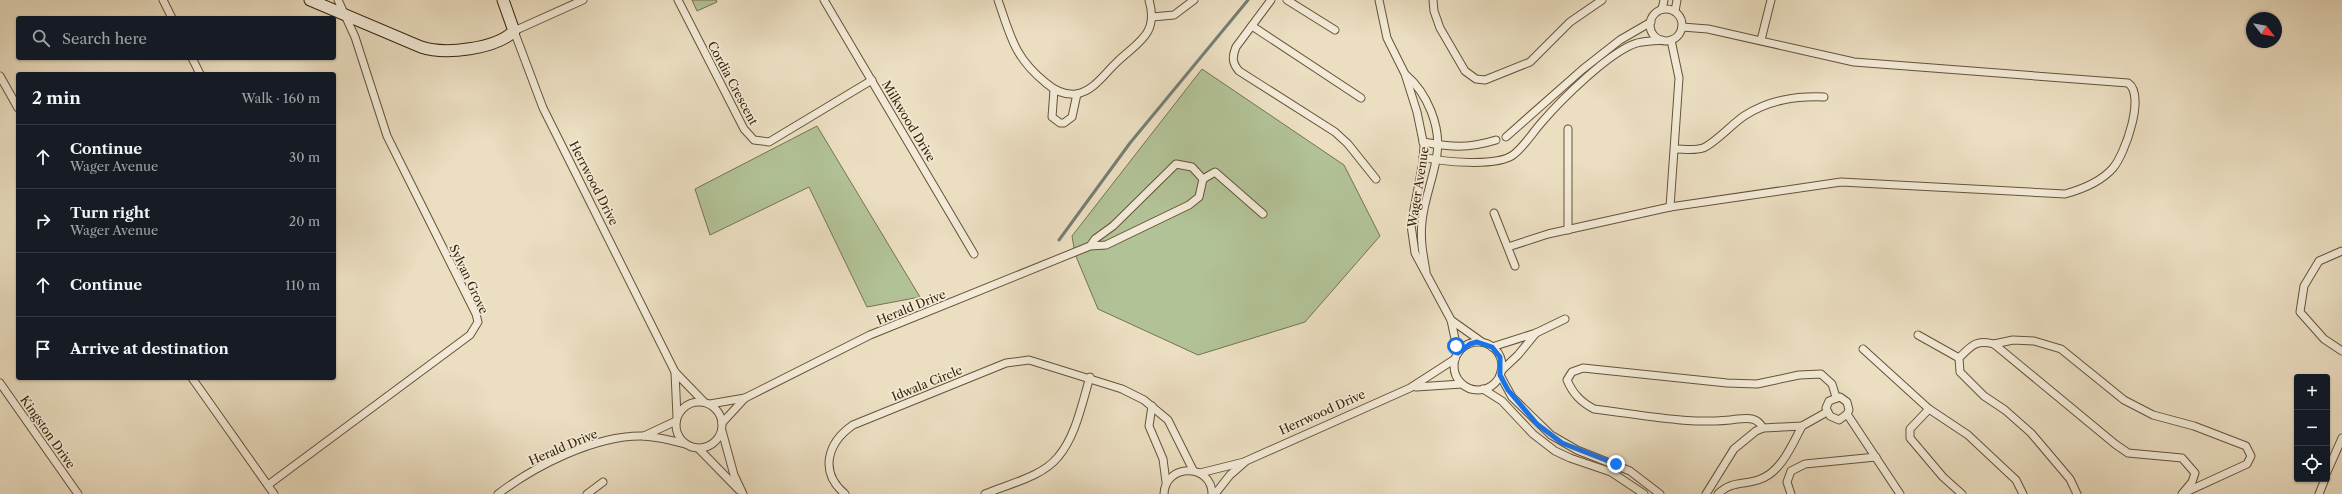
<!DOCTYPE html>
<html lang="en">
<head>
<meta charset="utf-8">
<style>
  body { margin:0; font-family:"Libre Caslon Text",serif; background:#242831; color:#f1f3f6 }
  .controls { position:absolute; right:12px; bottom:12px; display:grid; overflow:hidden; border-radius:4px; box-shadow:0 1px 3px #0004 }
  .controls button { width:36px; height:36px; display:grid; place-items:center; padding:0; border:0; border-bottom:1px solid #363941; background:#171b24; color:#f1f3f6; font:20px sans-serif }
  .compass { position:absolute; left:2246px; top:12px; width:36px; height:36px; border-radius:50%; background:#171b24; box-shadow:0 1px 3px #0004; rotate:121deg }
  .stop { position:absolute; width:12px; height:12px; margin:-9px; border:3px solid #1a73e8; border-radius:50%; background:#fff }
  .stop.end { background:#1a73e8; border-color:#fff; box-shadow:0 1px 4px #0008 }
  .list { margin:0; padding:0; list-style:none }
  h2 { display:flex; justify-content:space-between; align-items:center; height:52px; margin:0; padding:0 16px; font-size:17px }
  h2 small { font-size:13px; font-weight:400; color:#9ea1a6 }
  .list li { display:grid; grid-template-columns:26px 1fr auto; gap:12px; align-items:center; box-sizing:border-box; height:64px; padding:0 16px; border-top:1px solid #363941 }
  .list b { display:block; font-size:15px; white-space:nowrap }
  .list p { margin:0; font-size:13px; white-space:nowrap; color:#9ea1a6 }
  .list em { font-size:13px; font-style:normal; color:#9ea1a6 }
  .icon { flex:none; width:22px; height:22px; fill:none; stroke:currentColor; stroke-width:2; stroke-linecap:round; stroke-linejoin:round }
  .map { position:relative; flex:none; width:2342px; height:494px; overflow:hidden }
  .search { position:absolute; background:#171b24; box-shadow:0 1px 3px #0004; left:16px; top:16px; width:320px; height:44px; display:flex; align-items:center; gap:10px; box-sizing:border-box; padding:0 14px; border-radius:4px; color:#9ea1a6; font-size:15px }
  .panel { position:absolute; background:#171b24; box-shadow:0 1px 3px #0004; left:16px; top:72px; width:320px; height:308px; border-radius:4px }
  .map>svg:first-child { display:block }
</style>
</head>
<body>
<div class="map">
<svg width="2342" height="494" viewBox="0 0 2342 494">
  <rect width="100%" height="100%" fill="#ebdec1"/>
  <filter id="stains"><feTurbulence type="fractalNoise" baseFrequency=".005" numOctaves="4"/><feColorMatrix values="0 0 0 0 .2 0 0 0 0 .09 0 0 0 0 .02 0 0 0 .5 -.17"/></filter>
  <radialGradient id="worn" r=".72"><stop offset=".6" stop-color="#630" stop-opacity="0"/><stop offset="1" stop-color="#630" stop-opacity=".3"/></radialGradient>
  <g fill="#b2c297" stroke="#767350">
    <path d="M692,0H716L717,2L697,11Z"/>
    <path d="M1202,69L1344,165L1380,236L1305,322L1198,355L1098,309L1075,254L1072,236Z"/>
    <path d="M817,126L920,297L867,307L809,187L710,235L695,189Z"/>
  </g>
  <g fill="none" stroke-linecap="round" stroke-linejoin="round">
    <path stroke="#757e74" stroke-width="3" d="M1059,240L1130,143L1248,0"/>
    <g stroke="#665237" stroke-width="9">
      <g id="street">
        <path d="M163,0L172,18"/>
        <path d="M583,0L514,31L543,108L675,372L704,402"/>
        <path d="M678,0L744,129L754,140L769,142L872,80"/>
        <path d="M824,0L974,254"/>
        <path d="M998,0C1011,37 1014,57 1046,83C1054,90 1065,95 1076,94C1094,91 1105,73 1117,62C1138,42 1159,34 1149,0"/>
        <path d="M1271,0L1236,47C1232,57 1232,63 1239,71L1335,132L1348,144L1376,179"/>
        <path d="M1287,0L1335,30"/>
        <path d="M1379,0L1387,38L1405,74L1417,112L1424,146L1423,162L1411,225L1415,253L1451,320L1458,353"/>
        <path d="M1433,0L1434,11L1440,28L1465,71L1476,79L1485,80L1530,62L1570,22L1602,0"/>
        <path d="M1662,9L1664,0"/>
        <circle cx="1666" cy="25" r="16"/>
        <path d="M1675,11L1677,0"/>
        <path d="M1152,17L1174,15L1194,0"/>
        <path d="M1252,26L1361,98"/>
        <path d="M1761,40L1771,0"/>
        <path d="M192,58L200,74"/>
        <path d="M1406,75C1427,93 1441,126 1437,154C1434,177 1424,199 1422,222C1420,239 1423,255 1426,271"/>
        <path d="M0,76L18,108"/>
        <path d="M1054,90L1052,117L1060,123H1064L1072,117L1077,94"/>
        <path d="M1568,129V230"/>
        <path d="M1506,137L1583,69L1620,40L1651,22"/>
        <path d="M1423,142C1451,147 1467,149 1496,140"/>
        <path d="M1675,149C1684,149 1694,151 1703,148C1715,143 1732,124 1744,116C1769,100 1795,96 1824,97"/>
        <path d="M1423,157C1443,162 1496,167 1513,155C1524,147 1533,132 1542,122C1561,100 1610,51 1637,43C1645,41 1654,41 1662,40"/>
        <path d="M1203,179L1215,172L1263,214"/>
        <path d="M1670,207L1679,78L1671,40"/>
        <path d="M1494,213L1515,266"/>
        <path d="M1508,247L1548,234L1670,207L1841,182L2065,194C2083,189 2101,182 2113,168C2125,154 2146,95 2128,83L1854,62L1708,29L1682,27"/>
        <path d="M2342,251L2319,261L2304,286L2300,312L2324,339L2342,351"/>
        <path d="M1451,320L1482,342"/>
        <path d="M1918,335L1959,358"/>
        <circle cx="1478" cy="366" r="24"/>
        <path d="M1994,344L2013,340L2034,341L2061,349L2124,400L2153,415L2194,426L2246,446L2251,456L2247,464L2186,492"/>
        <path d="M1492,347L1536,333L1565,319"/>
        <path d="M1863,349L1929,409L1968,435L2016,480L2023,494"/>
        <path d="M1501,371L1518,355L1536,333"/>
        <path d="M675,372L677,417"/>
        <path d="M1500,375L1512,397L1551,435L1577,450L1630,471L1660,494"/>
        <path d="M192,378L274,494"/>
        <path d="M0,383L78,494"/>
        <path d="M1416,387L1462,384"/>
        <path d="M1483,389L1502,401L1533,434L1555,451L1570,458L1611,472L1644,494"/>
        <circle cx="699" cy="425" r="23"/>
        <path d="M710,404L745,398L870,335L1090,246L1106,245L1189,205L1199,197L1203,179L1192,167L1176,164L1113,226L1095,239L1090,246"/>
        <path d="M1152,406L1149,426L1163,459L1166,482"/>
        <path d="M1929,409L1910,429V438L1943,477L1962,494"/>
        <path d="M1847,414L1839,420L1830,416L1826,408L1829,401L1840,397L1847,402L1849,410L1847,414L1900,494"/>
        <path d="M722,423L745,398"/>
        <path d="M1763,428C1757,417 1749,418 1737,419C1694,426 1638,414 1594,409C1581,402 1573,394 1567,380L1572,372L1583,368L1727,383L1757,384L1799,375L1821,374L1832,384L1836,397"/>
        <path d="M722,431L734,475L743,494"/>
        <path d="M644,436L676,421"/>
        <path d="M699,449L739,490"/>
        <path d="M2327,472L2342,438"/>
        <path d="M1200,473L1244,462"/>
        <path d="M268,485L470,335L478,322L476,314L387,136L355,37L338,0"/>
        <path d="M498,494C535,466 595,435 643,436C657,437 671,440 685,444"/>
        <path d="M587,494L603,482"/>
        <path d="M845,494C819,472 827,443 853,425L1006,363L1029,360L1122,389L1144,400L1168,420L1193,470"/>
        <path d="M985,494C1008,484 1042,477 1058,457C1076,436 1082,403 1090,377"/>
        <path d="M1164,494C1165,463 1212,463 1212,494"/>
        <path d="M1215,494L1230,475L1246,461L1410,388L1455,359"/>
        <path d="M1706,494L1734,449L1756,431L1763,428L1802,426L1827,412"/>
        <path d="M1718,494C1731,481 1742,485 1758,480C1781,473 1792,445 1802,426"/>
        <path d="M1791,494L1787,482L1791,471L1805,464L1876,457"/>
        <path d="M2077,494L2070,479L2031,433L2005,410L1984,396L1960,372L1959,358C1971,346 1976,339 1994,344L2115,444L2128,453L2182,458L2195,473L2192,482L2182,494"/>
        <path d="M2319,494L2325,479"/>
      </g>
    </g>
    <g stroke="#3a2409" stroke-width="13">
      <path id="secondary" d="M310,0L421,47C445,55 496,49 514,31L503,0"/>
    </g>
    <use href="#street" stroke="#f2ead7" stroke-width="7"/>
    <use href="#secondary" stroke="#f2ead7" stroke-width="11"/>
  </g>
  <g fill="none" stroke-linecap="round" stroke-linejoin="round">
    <path stroke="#1a73e8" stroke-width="5" d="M1456,346L1458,353L1470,344L1477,342L1492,347L1500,357V375L1508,390L1537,424L1562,443L1616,464"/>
  </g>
  <g text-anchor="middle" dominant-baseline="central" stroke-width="3.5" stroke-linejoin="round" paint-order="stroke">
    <g font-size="12" fill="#3a2409" stroke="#f2ead7">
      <text transform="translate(733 83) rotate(62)">Cordia Crescent</text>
      <text transform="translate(909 121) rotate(59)">Milkwood Drive</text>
      <text transform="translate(594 183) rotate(63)">Herrwood Drive</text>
      <text transform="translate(1418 187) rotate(-81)">Wager Avenue</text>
      <text transform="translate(469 279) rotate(65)">Sylvan Grove</text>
      <text transform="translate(911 307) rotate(-22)">Herald Drive</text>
      <text transform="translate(927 383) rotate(-22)">Idwala Circle</text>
      <text transform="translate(1322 412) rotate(-24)">Herrwood Drive</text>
      <text transform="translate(48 432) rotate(55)">Kingston Drive</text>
      <text transform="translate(563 447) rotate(-23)">Herald Drive</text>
    </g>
  </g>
  <rect width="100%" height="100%" filter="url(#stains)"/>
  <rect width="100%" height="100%" fill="url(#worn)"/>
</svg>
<div class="controls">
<button>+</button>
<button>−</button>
<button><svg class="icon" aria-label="locate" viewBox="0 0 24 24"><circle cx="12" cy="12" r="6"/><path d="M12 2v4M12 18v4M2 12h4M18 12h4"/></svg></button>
</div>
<svg class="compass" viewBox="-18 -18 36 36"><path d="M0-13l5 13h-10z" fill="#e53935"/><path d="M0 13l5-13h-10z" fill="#9ea1a6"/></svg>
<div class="stop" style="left:1456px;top:346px"></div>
<div class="stop end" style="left:1616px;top:464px"></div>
<div class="search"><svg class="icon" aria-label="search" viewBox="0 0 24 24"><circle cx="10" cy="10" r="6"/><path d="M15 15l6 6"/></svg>Search here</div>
<section class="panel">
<h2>2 min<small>Walk · 160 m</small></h2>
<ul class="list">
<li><svg class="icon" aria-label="ahead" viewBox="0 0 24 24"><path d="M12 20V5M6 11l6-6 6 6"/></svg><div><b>Continue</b><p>Wager Avenue</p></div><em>30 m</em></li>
<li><svg class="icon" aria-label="right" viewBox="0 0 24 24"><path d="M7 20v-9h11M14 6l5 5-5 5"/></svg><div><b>Turn right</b><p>Wager Avenue</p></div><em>20 m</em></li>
<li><svg class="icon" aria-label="ahead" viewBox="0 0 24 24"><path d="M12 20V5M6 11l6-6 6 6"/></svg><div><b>Continue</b></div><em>110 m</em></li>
<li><svg class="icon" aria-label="arrive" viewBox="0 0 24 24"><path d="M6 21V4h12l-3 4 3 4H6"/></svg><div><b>Arrive at destination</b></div></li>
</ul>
</section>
</div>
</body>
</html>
